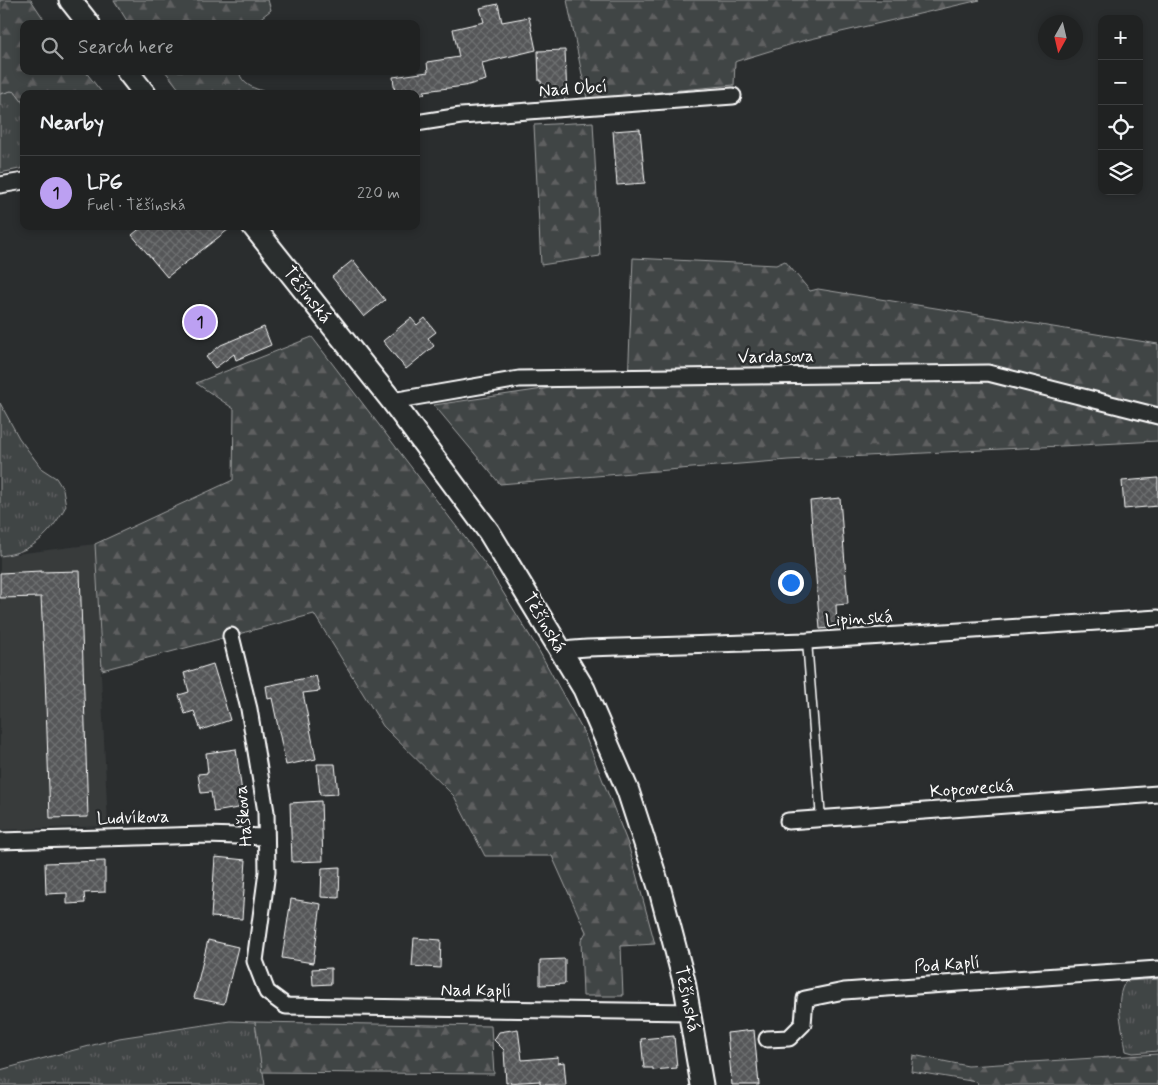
<!DOCTYPE html>
<html lang="en">
<head>
<meta charset="utf-8">
<style>
  body { margin:0; font-family:Mynerve,sans-serif; background:#282a2a; color:#f1f3f6 }
  .controls { position:absolute; right:15px; top:15px; display:grid; overflow:hidden; border-radius:10px; box-shadow:0 2px 8px #0003 }
  .controls button { width:45px; height:45px; display:grid; place-items:center; padding:0; border:0; border-bottom:1px solid #3d3f40; background:#202222; color:#f1f3f6; font:25px sans-serif }
  .compass { position:absolute; left:1038px; top:15px; width:45px; height:45px; border-radius:50%; background:#202222; box-shadow:0 2px 8px #0003; rotate:188deg }
  .you { position:absolute; left:790px; top:582px; width:18px; height:18px; margin:-12px; border:4px solid #fff; border-radius:50%; background:#1a73e8; box-shadow:0 0 0 8px #1a73e833 }
  .badge { display:grid; place-items:center; width:32px; height:32px; border-radius:50%; background:#bca0f2; color:#111; font-size:16px; font-weight:700 }
  .pin { position:absolute; translate:-50% -50%; border:2px solid #fff; box-shadow:0 1px 5px #0006 }
  .list { margin:0; padding:0; list-style:none }
  h2 { display:flex; justify-content:space-between; align-items:center; height:65px; margin:0; padding:0 20px; font-size:21px }
  h2 small { font-size:16px; font-weight:400; color:#a2a4a5 }
  .list li { display:grid; grid-template-columns:32px 1fr auto; gap:15px; align-items:center; box-sizing:border-box; height:75px; padding:0 20px; border-top:1px solid #3d3f40 }
  .list b { display:block; font-size:19px; white-space:nowrap }
  .list p { margin:0; font-size:16px; white-space:nowrap; color:#a2a4a5 }
  .list em { font-size:16px; font-style:normal; color:#a2a4a5 }
  .icon { flex:none; width:28px; height:28px; fill:none; stroke:currentColor; stroke-width:2; stroke-linecap:round; stroke-linejoin:round }
  .map { position:relative; flex:none; width:1158px; height:1085px; overflow:hidden }
  .search { position:absolute; background:#202222; box-shadow:0 2px 8px #0003; left:20px; top:20px; width:400px; height:55px; display:flex; align-items:center; gap:12px; box-sizing:border-box; padding:0 18px; border-radius:10px; color:#a2a4a5; font-size:19px }
  .panel { position:absolute; background:#202222; box-shadow:0 2px 8px #0003; left:20px; top:90px; width:400px; height:140px; border-radius:10px }
  .map>svg:first-child { display:block }
</style>
</head>
<body>
<div class="map">
<svg width="1158" height="1085" viewBox="0 0 1158 1085">
  <defs>
    <pattern id="grass-tufts" width="24" height="20" patternUnits="userSpaceOnUse" patternTransform="scale(1.25)"><rect width="24" height="20" fill="#414445"/><path d="M3 7l-1-3M5 7V3M7 7l1-3M15 17l-1-3M17 17v-4M19 17l1-3" fill="none" stroke="#5e6061"/></pattern>
    <pattern id="forest-firs" width="22" height="20" patternUnits="userSpaceOnUse" patternTransform="scale(1.25)"><rect width="22" height="20" fill="#414445"/><path d="M5 1l3.5 6h-7zM16 11l3.5 6h-7z" fill="#5e6061"/></pattern>
    <pattern id="building-cross-hatch" width="8" height="8" patternUnits="userSpaceOnUse" patternTransform="scale(1.25)"><rect width="8" height="8" fill="#555758"/><path d="M0 0l8 8M0 8l8-8" fill="none" stroke="#6e7071"/></pattern>
  </defs>
  <rect width="100%" height="100%" fill="#2a2d2e"/>
  <filter id="ink" filterUnits="userSpaceOnUse"><feTurbulence type="fractalNoise" baseFrequency=".02" numOctaves="2"/><feDisplacementMap in="SourceGraphic" scale="10" xChannelSelector="R" yChannelSelector="G"/><feConvolveMatrix kernelMatrix="1 2 1 2 8 2 1 2 1" color-interpolation-filters="sRGB"/></filter>
  <g filter="url(#ink)">
    <path fill="#373a3b" d="M95,544L108,826L0,830V556Z"/>
    <g fill="url(#grass-tufts)" stroke="#a0a2a2">
      <path d="M11,91L15,92L24,104V168L0,173V94Z"/>
      <path d="M0,403L19,438L42,469L56,478L63,489L66,506C50,534 34,552 0,556Z"/>
      <path d="M1158,979V1051L1133,1053L1126,1051C1123,1029 1113,999 1126,981Z"/>
      <path d="M230,1021L255,1022L265,1085H0V1070L119,1038Z"/>
    </g>
    <g fill="url(#forest-firs)" stroke="#a0a2a2">
      <path d="M0,0H31L47,24H24V71H85L103,94H24V104L15,92L11,91L0,94Z"/>
      <path d="M114,0H268L271,10L253,24H129Z"/>
      <path d="M567,0H980L802,41L737,61L735,62L734,85L587,99Z"/>
      <path d="M165,71H239C242,88 262,91 277,94H183Z"/>
      <path d="M593,122L600,256L541,265L534,125Z"/>
      <path d="M633,258L776,265L785,261L810,291L818,289L1158,344V441L788,460L500,484L434,405L591,382L628,383Z"/>
      <path d="M312,337L488,568L538,649L584,733L628,844L655,944L621,946L623,996H583L581,941L586,932L552,856H485L454,796L383,726L314,614L102,670L95,544L233,480L234,409L196,383Z"/>
      <path d="M255,1022L491,1026L494,1074L262,1072Z"/>
      <path d="M1158,1054V1085H978L977,1082L911,1071L913,1055L968,1066Z"/>
    </g>
    <g fill="url(#building-cross-hatch)" stroke="#fff">
      <path d="M498,4L502,22L529,17L536,50L482,63L486,80L465,86L424,91L425,94H395L393,77L428,72L427,62L459,57L453,29L484,22L480,8Z"/>
      <path d="M565,50L567,96L542,97L541,81H539L538,51Z"/>
      <path d="M640,129L645,183L617,185L613,131Z"/>
      <path d="M143,226H233L167,277L132,235Z"/>
      <path d="M353,260L385,300L364,317L332,277Z"/>
      <path d="M411,318L417,325L425,318L436,332L428,338L434,346L406,369L383,341Z"/>
      <path d="M264,327L271,345L236,360L234,354L215,368L206,357L221,345Z"/>
      <path d="M1158,478V506L1124,509L1122,481Z"/>
      <path d="M840,498L848,604L836,605L837,627L820,629L810,501Z"/>
      <path d="M41,571V572L80,571L88,817L50,818L45,676L41,597L0,598V573Z"/>
      <path d="M213,664L230,720L201,730L194,711L185,714L179,695L189,692L184,673Z"/>
      <path d="M316,676L320,691L303,693L316,759L286,765L272,698L268,699L266,686Z"/>
      <path d="M236,749L244,807L214,812L211,792L201,793L198,774L208,773L206,753Z"/>
      <path d="M317,764H335L338,794L320,795Z"/>
      <path d="M321,801L323,861L292,862L290,803Z"/>
      <path d="M215,857L246,860L242,919L211,917Z"/>
      <path d="M105,861V892L84,893L85,903L67,904V893L46,894L45,863Z"/>
      <path d="M340,867L339,898L321,897L322,868Z"/>
      <path d="M291,899L321,904L313,963L282,958Z"/>
      <path d="M414,938L441,940L440,968L412,966Z"/>
      <path d="M208,940L238,947L224,1004L194,998Z"/>
      <path d="M565,959V984L540,985V960Z"/>
      <path d="M331,968V984L313,985L312,969Z"/>
      <path d="M518,1029L522,1060L558,1057V1063L564,1062L566,1085H540V1081L506,1083L504,1050L494,1040L499,1032Z"/>
      <path d="M754,1030L759,1085H732L727,1033Z"/>
      <path d="M674,1036L677,1068L653,1070V1068H644L641,1039Z"/>
    </g>
    <g fill="none" stroke-linecap="round" stroke-linejoin="round">
      <g stroke="#fff" stroke-width="11">
        <path id="lane" d="M807,641L821,819"/>
      </g>
      <g stroke="#fff" stroke-width="19">
        <g id="street">
          <path d="M416,123L461,116L733,96"/>
          <path d="M0,185L24,181"/>
          <path d="M392,401L519,379L988,373L1158,416"/>
          <path d="M231,636L249,709L266,812L267,872L255,961L267,992L286,1006L690,1012"/>
          <path d="M561,650L587,648L807,641L1158,618"/>
          <path d="M788,821L1158,794"/>
          <path d="M0,841L205,835L266,837"/>
          <path d="M767,1039L789,1038L803,1024L805,999L844,991L1158,969"/>
        </g>
      </g>
      <g stroke="#fff" stroke-width="25">
        <g id="secondary">
          <path d="M70,0L89,24"/>
          <path d="M127,71L145,94"/>
          <path d="M253,226L392,401L489,532L584,689L628,791L660,890L684,981L702,1085"/>
        </g>
      </g>
      <use href="#lane" stroke="#2a2d2e" stroke-width="8"/>
      <use href="#street" stroke="#2a2d2e" stroke-width="15"/>
      <use href="#secondary" stroke="#2a2d2e" stroke-width="21"/>
    </g>
  </g>
  <g text-anchor="middle" dominant-baseline="central" stroke-width="5" stroke-linejoin="round" paint-order="stroke">
    <g font-size="18" fill="#fff" stroke="#2a2d2e">
      <text transform="translate(573 89) rotate(-4)">Nad Obcí</text>
      <text transform="translate(307 295) rotate(52)">Těšínská</text>
      <text transform="translate(776 357) rotate(-1)">Vardasova</text>
      <text transform="translate(859 619) rotate(-4)">Lipinská</text>
      <text transform="translate(544 623) rotate(59)">Těšínská</text>
      <text transform="translate(972 789) rotate(-4)">Kopcovecká</text>
      <text transform="translate(244 816) rotate(-95)">Haškova</text>
      <text transform="translate(133 818) rotate(-2)">Ludvíkova</text>
      <text transform="translate(947 965) rotate(-4)">Pod Kaplí</text>
      <text transform="translate(476 991) rotate(1)">Nad Kaplí</text>
      <text transform="translate(687 999) rotate(78)">Těšínská</text>
    </g>
  </g>
</svg>
<div class="controls">
<button>+</button>
<button>−</button>
<button><svg class="icon" aria-label="locate" viewBox="0 0 24 24"><circle cx="12" cy="12" r="6"/><path d="M12 2v4M12 18v4M2 12h4M18 12h4"/></svg></button>
<button><svg class="icon" aria-label="layers" viewBox="0 0 24 24"><path d="M12 4l9 5-9 5-9-5zM3 14l9 5 9-5"/></svg></button>
</div>
<svg class="compass" viewBox="-18 -18 36 36"><path d="M0-13l5 13h-10z" fill="#e53935"/><path d="M0 13l5-13h-10z" fill="#a2a4a5"/></svg>
<div class="you"></div>
<div class="pin badge" style="left:200px;top:322px">1</div>
<div class="search"><svg class="icon" aria-label="search" viewBox="0 0 24 24"><circle cx="10" cy="10" r="6"/><path d="M15 15l6 6"/></svg>Search here</div>
<section class="panel">
<h2>Nearby<small></small></h2>
<ul class="list">
<li><span class="badge">1</span><div><b>LPG</b><p>Fuel · Těšínská</p></div><em>220 m</em></li>
</ul>
</section>
</div>
</body>
</html>
